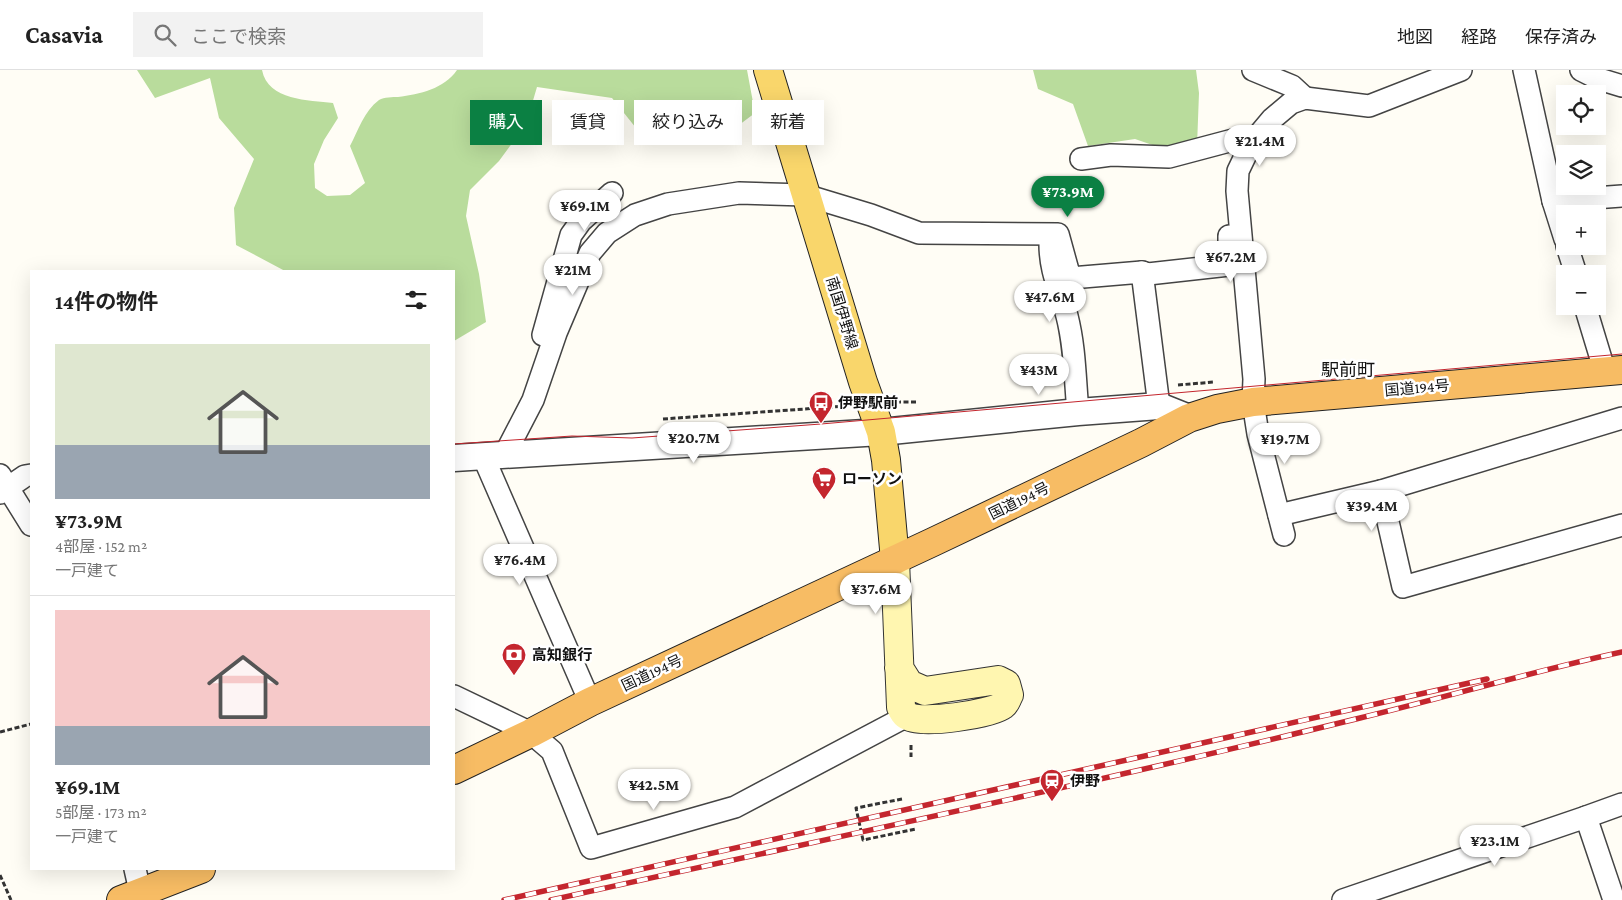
<!DOCTYPE html>
<html lang="ja">
<head>
<meta charset="utf-8">
<style>
  body { margin:0; font-family:"Crimson Pro","Noto Sans JP",serif; background:#f2f2f2; color:#222; height:100vh; display:flex; flex-direction:column; font-size:19px; white-space:nowrap }
  * { box-sizing:border-box; margin:0 }
  p { font-size:16px; color:#767676 }
  .icon { flex:none; width:28px; height:28px; fill:none; stroke:currentColor; stroke-width:2; stroke-linecap:round; stroke-linejoin:round }
  .map { position:relative; flex:1; overflow:hidden }
  .side { position:absolute; left:30px; top:200px; width:425px; height:600px; display:flex; flex-direction:column; background:#fff; border-radius:0px; box-shadow:0 5px 20px #0002 }
  .side>* { flex:none }
  .guide { position:absolute; left:470px; top:30px; width:475px; height:45px; display:flex; gap:10px }
  .fabs { position:absolute; left:1556px; top:15px; display:grid; gap:10px }
  .fabs a { display:grid; place-items:center; width:50px; height:50px; border-radius:0px; background:#fff; box-shadow:0 5px 20px #0002; font-size:25px }
  .price { position:absolute; translate:-50% -42px; padding:0 11px; border-radius:18px; background:#fff; color:#222; font-size:16px; line-height:32px; filter:drop-shadow(0 1px 2px #0008) }
  .price::after { content:''; position:absolute; left:50%; top:30px; width:15px; height:11px; margin-left:-8px; background:inherit; clip-path:polygon(0 0,100% 0,50% 100%) }
  .price.current { background:#0b8043; color:#fff }
  ul { padding:0; list-style:none }
  li { display:grid; align-content:center; gap:10px; height:265px; padding:0 25px }
  li+li { border-top:1px solid #e0e0e0 }
  li span { display:grid; place-items:center; height:155px; border-radius:0px; color:#555 }
  li>.icon { margin-inline-start:auto }
  span .icon { width:90px; height:90px; fill:#fffc; stroke-width:1 }
  li b { font-size:21px }
  h2 { display:flex; justify-content:space-between; align-items:center; height:60px; padding:0 25px; font-size:21px }
  .pill { padding:0 18px; border-radius:0px; background:#fff; box-shadow:0 5px 20px #0002; font-size:18px; line-height:45px }
  .pill.current { background:#0b8043; color:#fff }
  header { display:flex; align-items:center; gap:30px; box-sizing:border-box; height:70px; padding:0 25px; background:#fff; border-bottom:1px solid #e0e0e0 }
  header strong { font-size:24px }
  nav { display:flex; gap:28px; margin-inline-start:auto; font-size:18px }
  .search { width:350px; height:45px; background:#f2f2f2; display:flex; align-items:center; gap:12px; box-sizing:border-box; padding:0 18px; border-radius:0px; color:#767676; font-size:19px }
  .map>svg:first-child { display:block }
</style>
</head>
<body>
<header>
<strong>Casavia</strong>
<div class="search"><svg class="icon" aria-label="search" viewBox="0 0 24 24"><circle cx="10" cy="10" r="6"/><path d="M15 15l6 6"/></svg>ここで検索</div>
<nav><a>地図</a><a>経路</a><a>保存済み</a></nav>
</header>
<div class="map">
<svg width="1622" height="830" viewBox="0 0 1622 830">
  <rect width="100%" height="100%" fill="#fffdf5"/>
  <g fill="#b9dc9c">
    <path d="M 137,0 L 262,0 C 268,31 309,30 333,33 L 338,48 L 324,70 L 314,94 L 315,118 L 327,126 L 350,125 L 365,113 L 350,76 C 358,61 364,41 379,30 C 384,27 393,27 398,27 C 420,24 444,19 457,0 L 747,0 L 755,43 L 731,61 L 678,69 L 640,63 L 612,28 L 537,17 L 526,54 L 499,91 L 470,120 L 466,146 L 479,204 L 486,252 L 454,271 L 454,201 L 285,201 L 236,175 L 234,138 L 254,89 L 219,48 L 210,8 L 155,28 Z"/>
    <path d="M 1033,0 L 1196,0 L 1199,23 L 1197,76 L 1170,81 L 1135,69 L 1088,76 L 1073,34 L 1038,19 Z"/>
  </g>
  <g fill="none" stroke-linecap="round" stroke-linejoin="round">
    <defs>
      <g id="minor">
        <path d="M 1253,0 L 1292,16 L 1305,28"/>
        <path d="M 1524,0 L 1553,131 L 1565,169"/>
        <path d="M 1581,0 L 1599,9 L 1622,16"/>
        <path d="M 1081,89 L 1111,85 L 1169,87 L 1233,70 L 1243,70 L 1251,74"/>
        <path d="M 1553,131 L 1622,126"/>
        <path d="M 1050,174 C 1050,202 1060,220 1067,246 C 1075,277 1075,310 1078,342"/>
        <path d="M 1567,176 L 1576,204"/>
        <path d="M 1142,202 L 1148,204 L 1229,195 L 1229,166"/>
        <path d="M 1585,236 L 1605,302"/>
        <path d="M 543,265 L 571,165 L 581,151 L 612,123"/>
        <path d="M 1622,348 L 1381,421 L 1403,517 L 1622,455"/>
        <path d="M 505,384 L 533,330 L 556,263 L 590,183 L 607,163 L 635,145 L 668,134 L 739,123 L 805,125 L 871,145 L 919,163 L 1058,164 L 1069,204 L 1071,208 L 1142,202 L 1159,336"/>
        <path d="M 483,386 L 590,632"/>
        <path d="M 0,405 L 31,455"/>
        <path d="M 0,423 L 25,406 L 31,405"/>
        <path d="M 1279,445 L 1381,421"/>
        <path d="M 1284,465 L 1258,364 L 1253,332 L 1254,309 L 1237,121 L 1238,101 L 1251,74 L 1272,49 L 1291,33 L 1305,28 L 1369,36 L 1461,0"/>
        <path d="M 454,626 L 531,663 L 552,681 L 591,778 L 735,737 L 907,646"/>
        <path d="M 1586,747 L 1622,734"/>
        <path d="M 135,799 L 142,830"/>
        <path d="M 1343,830 L 1586,747 L 1614,830"/>
      </g>
      <path id="tertiary" d="M 454,388 L 881,362 L 1078,342 L 1159,336 L 1189,348"/>
      <path id="secondary" d="M 895,490 L 901,637 C 902,640 905,645 908,646 C 919,655 992,644 1003,635 C 1006,633 1007,628 1009,625 L 1006,614 L 998,610 L 925,621 L 909,614 L 899,598"/>
      <path id="primary" d="M 768,0 L 863,312 L 881,362 L 886,390 L 895,490"/>
      <g id="trunk">
        <path d="M 454,700 L 531,663 L 590,632 L 933,472 L 1141,373 L 1189,348 L 1217,339 L 1253,332 L 1622,300"/>
        <path d="M 121,830 L 201,799"/>
      </g>
    </defs>
    <use href="#minor" stroke="#444" stroke-width="24"/>
    <use href="#tertiary" stroke="#444" stroke-width="29"/>
    <use href="#secondary" stroke="#333" stroke-width="30"/>
    <use href="#primary" stroke="#222" stroke-width="30"/>
    <use href="#trunk" stroke="#222" stroke-width="30"/>
    <g stroke="#333" stroke-width="3" stroke-dasharray="5 2.5" stroke-linecap="butt">
      <path d="M 1178,315 L 1214,312"/>
      <path d="M 896,332 L 917,332"/>
      <path d="M 663,349 L 847,336"/>
      <path d="M 0,662 L 31,654"/>
      <path d="M 911,675 L 911,687"/>
      <path d="M 902,729 L 856,738 L 863,770 L 916,759"/>
      <path d="M 0,805 L 11,830"/>
    </g>
    <use href="#minor" stroke="#fff" stroke-width="21"/>
    <use href="#tertiary" stroke="#fff" stroke-width="26"/>
    <use href="#secondary" stroke="#fff6b0" stroke-width="28"/>
    <use href="#primary" stroke="#f9d66b" stroke-width="28"/>
    <use href="#trunk" stroke="#f7bc64" stroke-width="28"/>
    <path stroke="#c4262e" stroke-width="1" d="M 454,374 L 572,366 L 632,368 L 821,354 L 1622,284"/>
    <defs>
      <g id="rail">
        <path d="M 504,830 L 1487,609"/>
        <path d="M 551,830 C 821,770 1091,714 1360,648 C 1447,627 1534,601 1622,582"/>
      </g>
    </defs>
    <use href="#rail" stroke="#c4262e" stroke-width="5.5"/>
    <use href="#rail" stroke="#fff" stroke-width="4" stroke-dasharray="11" stroke-linecap="butt"/>
  </g>
  <defs>
    <symbol id="bus-pin" viewBox="-11 -11 22 30"><path d="M0 17L-7.5 6A9.5 9.5 0 1 1 7.5 6Z" fill="#c4262e" stroke="#fff"/><path d="M-5-6H5V4H4V6H2V4H-2V6H-4V4H-5ZM-3.5-4V0h7V-4ZM-3.5 1.2v1.5H-2V1.2ZM2 1.2v1.5H3.5V1.2Z" fill="#fff"/></symbol>
    <symbol id="supermarket-pin" viewBox="-11 -11 22 30"><path d="M0 17L-7.5 6A9.5 9.5 0 1 1 7.5 6Z" fill="#c4262e" stroke="#fff"/><path d="M-6-5.5h2.5l.6 2H6L4.5 2H-2.5L-4.4-4H-6ZM-1.5 3.2a1.3 1.3 0 1 0 .1 0ZM3 3.2a1.3 1.3 0 1 0 .1 0Z" fill="#fff"/></symbol>
    <symbol id="bank-pin" viewBox="-11 -11 22 30"><path d="M0 17L-7.5 6A9.5 9.5 0 1 1 7.5 6Z" fill="#c4262e" stroke="#fff"/><path d="M-6-4H6V4H-6ZM0-2.3a2.3 2.3 0 1 0 0 4.6a2.3 2.3 0 1 0 0-4.6Z" fill="#fff"/></symbol>
    <symbol id="station-pin" viewBox="-11 -11 22 30"><path d="M0 17L-7.5 6A9.5 9.5 0 1 1 7.5 6Z" fill="#c4262e" stroke="#fff"/><path d="M-3-6H3Q5-6 5-4V2Q5 4 3 4L4.5 6H3L1.5 4h-3L-3 6H-4.5L-3 4Q-5 4-5 2V-4Q-5-6-3-6ZM-3.5-4v3h7v-3ZM-3.5 1v1.5H-2V1ZM2 1v1.5H3.5V1Z" fill="#fff"/></symbol>
  </defs>
  <g fill-rule="evenodd">
    <use href="#bus-pin" x="807" y="319" width="28" height="38"/>
    <use href="#supermarket-pin" x="810" y="395" width="28" height="38"/>
    <use href="#bank-pin" x="500" y="571" width="28" height="38"/>
    <use href="#station-pin" x="1038" y="697" width="28" height="38"/>
  </g>
  <g text-anchor="middle" dominant-baseline="central" stroke-width="5" stroke-linejoin="round" paint-order="stroke">
    <g font-size="15" fill="#111" stroke="#fff">
      <text transform="translate(842 243) rotate(73)">南国伊野線</text>
      <text transform="translate(1417 318) rotate(-5)">国道194号</text>
      <text transform="translate(1019 431) rotate(-26)">国道194号</text>
      <text transform="translate(652 603) rotate(-25)">国道194号</text>
    </g>
    <g font-size="15" font-weight="bold" fill="#111" stroke="#fff" text-anchor="start">
      <text x="838" y="333">伊野駅前</text>
      <text x="842" y="409">ローソン</text>
      <text x="532" y="585">高知銀行</text>
      <text x="1070" y="711">伊野</text>
    </g>
    <g font-size="18" fill="#111" stroke="#fff">
      <text x="1348" y="300">駅前町</text>
    </g>
  </g>
</svg>
<div class="fabs">
<a><svg class="icon" aria-label="locate" viewBox="0 0 24 24"><circle cx="12" cy="12" r="6"/><path d="M12 2v4M12 18v4M2 12h4M18 12h4"/></svg></a>
<a><svg class="icon" aria-label="layers" viewBox="0 0 24 24"><path d="M12 4l9 5-9 5-9-5zM3 14l9 5 9-5"/></svg></a>
<a>+</a>
<a>−</a>
</div>
<b class="price" style="left:1260px;top:97px">¥21.4M</b>
<b class="price current" style="left:1068px;top:148px">¥73.9M</b>
<b class="price" style="left:585px;top:162px">¥69.1M</b>
<b class="price" style="left:1231px;top:213px">¥67.2M</b>
<b class="price" style="left:573px;top:226px">¥21M</b>
<b class="price" style="left:1050px;top:253px">¥47.6M</b>
<b class="price" style="left:1039px;top:326px">¥43M</b>
<b class="price" style="left:694px;top:394px">¥20.7M</b>
<b class="price" style="left:1285px;top:395px">¥19.7M</b>
<b class="price" style="left:1372px;top:462px">¥39.4M</b>
<b class="price" style="left:520px;top:516px">¥76.4M</b>
<b class="price" style="left:876px;top:545px">¥37.6M</b>
<b class="price" style="left:654px;top:741px">¥42.5M</b>
<b class="price" style="left:1495px;top:797px">¥23.1M</b>
<div class="guide">
<a class="pill current">購入</a>
<a class="pill">賃貸</a>
<a class="pill">絞り込み</a>
<a class="pill">新着</a>
</div>
<section class="side">
<h2>14件の物件<svg class="icon" aria-label="filters" viewBox="0 0 24 24"><path d="M4 7h16M4 17h16"/><circle cx="9" cy="7" r="2"/><circle cx="15" cy="17" r="2"/></svg></h2>
<ul>
<li><span style="background:linear-gradient(#dfe7d0 65%,#9aa5b1 0)"><svg class="icon" aria-label="home" viewBox="0 0 24 24"><path d="M3 11l9-7 9 7M6 9v11h12V9"/></svg></span><div><b>¥73.9M</b><p>4部屋 · 152 m²</p><p>一戸建て</p></div></li>
<li><span style="background:linear-gradient(#f6c9c9 75%,#9aa5b1 0)"><svg class="icon" aria-label="home" viewBox="0 0 24 24"><path d="M3 11l9-7 9 7M6 9v11h12V9"/></svg></span><div><b>¥69.1M</b><p>5部屋 · 173 m²</p><p>一戸建て</p></div></li>
</ul>
</section>
</div>
</body>
</html>
